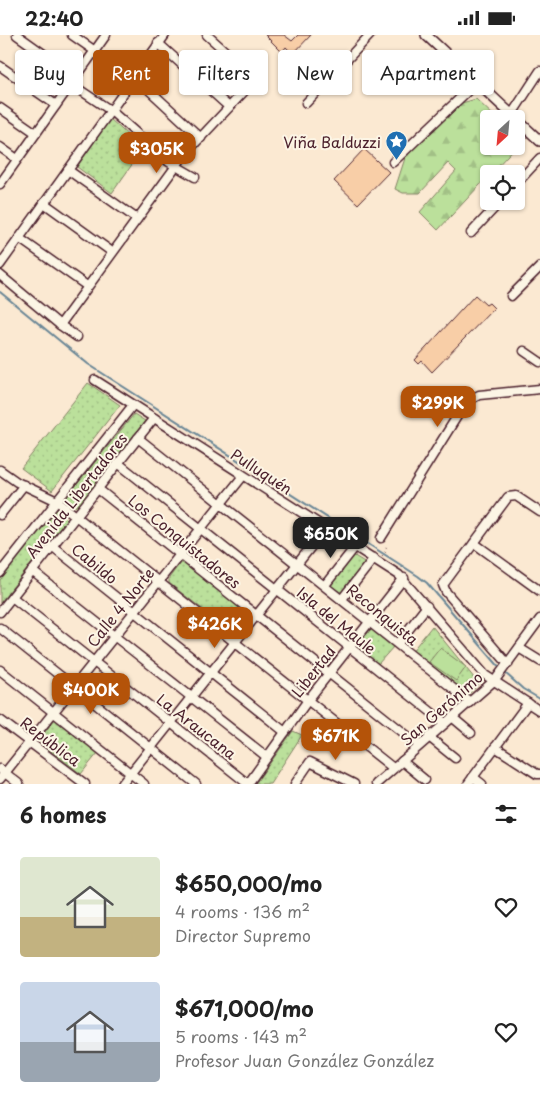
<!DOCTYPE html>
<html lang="en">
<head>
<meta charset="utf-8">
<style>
  body { margin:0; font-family:"Playpen Sans",sans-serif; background:#f6f6f6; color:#222; height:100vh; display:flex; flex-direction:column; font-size:19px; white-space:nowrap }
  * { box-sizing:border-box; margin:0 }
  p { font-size:16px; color:#767676 }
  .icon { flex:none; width:28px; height:28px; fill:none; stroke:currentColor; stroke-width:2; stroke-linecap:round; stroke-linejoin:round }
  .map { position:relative; height:749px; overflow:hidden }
  .details { display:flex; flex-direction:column; background:#fff; flex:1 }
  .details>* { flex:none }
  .banner { position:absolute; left:15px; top:15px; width:510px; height:45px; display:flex; gap:10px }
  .needle { width:32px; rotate:206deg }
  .fabs { position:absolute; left:480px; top:75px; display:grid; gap:10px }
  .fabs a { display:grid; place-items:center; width:45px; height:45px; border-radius:5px; background:#fff; box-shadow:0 1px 4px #0004; font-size:25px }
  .price { position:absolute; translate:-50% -42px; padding:0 11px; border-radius:10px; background:#b45309; color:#fff; font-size:16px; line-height:32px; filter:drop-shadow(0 1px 2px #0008) }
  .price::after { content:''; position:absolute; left:50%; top:30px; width:15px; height:11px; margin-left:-8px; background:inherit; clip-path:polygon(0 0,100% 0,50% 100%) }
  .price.active { background:#222; color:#fff }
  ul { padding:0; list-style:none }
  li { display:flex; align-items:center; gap:15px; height:125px; padding:0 20px }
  li span { display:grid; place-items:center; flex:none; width:140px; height:100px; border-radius:5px; color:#555 }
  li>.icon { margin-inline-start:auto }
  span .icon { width:60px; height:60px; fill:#fffc; stroke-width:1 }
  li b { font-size:21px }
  h2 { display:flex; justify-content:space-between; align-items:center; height:60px; padding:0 20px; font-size:21px }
  .tag { padding:0 18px; border-radius:5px; background:#fff; box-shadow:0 1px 4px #0004; font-size:18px; line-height:45px }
  .tag.active { background:#b45309; color:#fff }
  .status { display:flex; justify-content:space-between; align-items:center; height:35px; padding:0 25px; background:#fff; direction:ltr }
  .status svg { height:14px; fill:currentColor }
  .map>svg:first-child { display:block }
</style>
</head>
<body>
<div class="status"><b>22:40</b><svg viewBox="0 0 49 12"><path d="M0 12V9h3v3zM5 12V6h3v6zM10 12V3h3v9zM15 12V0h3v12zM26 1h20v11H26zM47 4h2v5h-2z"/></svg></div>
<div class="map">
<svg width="540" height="749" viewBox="0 0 540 749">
  <defs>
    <pattern id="grass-dots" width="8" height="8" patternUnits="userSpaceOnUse" patternTransform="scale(1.25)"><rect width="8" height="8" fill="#bbe09b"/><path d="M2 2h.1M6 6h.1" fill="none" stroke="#a2c086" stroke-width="1.8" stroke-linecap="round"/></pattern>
    <pattern id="forest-firs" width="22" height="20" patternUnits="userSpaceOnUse" patternTransform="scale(1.25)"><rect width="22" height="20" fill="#bbe09b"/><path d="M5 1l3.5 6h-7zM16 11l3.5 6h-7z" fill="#a2c086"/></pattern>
  </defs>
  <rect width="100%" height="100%" fill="#fbe9d2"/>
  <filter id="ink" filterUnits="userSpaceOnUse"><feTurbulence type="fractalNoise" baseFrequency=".02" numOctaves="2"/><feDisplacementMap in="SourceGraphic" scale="10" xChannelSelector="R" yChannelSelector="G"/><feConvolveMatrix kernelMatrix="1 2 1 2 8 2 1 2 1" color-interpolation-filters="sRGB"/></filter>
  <g filter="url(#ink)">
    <g fill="url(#grass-dots)" stroke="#828063">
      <path d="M 110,84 L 143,114 L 112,158 L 77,132 Z"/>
      <path d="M 88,348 L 120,370 L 52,456 L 21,433 Z"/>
      <path d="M 134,379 L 145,386 L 77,473 L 66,463 Z"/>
      <path d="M 57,474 L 67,484 L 0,568 L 0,545 Z"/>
      <path d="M 353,520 L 366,528 L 342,558 L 330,550 Z"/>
      <path d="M 181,527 L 185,528 L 249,576 L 249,583 L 236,598 L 233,598 L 169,548 L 169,543 Z"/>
      <path d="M 432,591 L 479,649 L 469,659 L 412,616 Z"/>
      <path d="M 372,593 L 394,611 L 378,629 L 356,612 Z"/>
      <path d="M 55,684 L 98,718 L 81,739 L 38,706 Z"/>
      <path d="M 293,696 L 302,700 L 270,749 L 255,749 Z"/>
    </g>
    <path fill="url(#forest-firs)" stroke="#828063" d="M 476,64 L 497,84 L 489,84 L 489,111 L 516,111 L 516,101 L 521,106 L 438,195 L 420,177 L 456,136 L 448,128 L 420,158 L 403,158 L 395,154 L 406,120 L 458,69 Z"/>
    <path fill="#bbe09b" stroke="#828063" d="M 440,613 L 466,632 L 456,646 L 429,627 Z"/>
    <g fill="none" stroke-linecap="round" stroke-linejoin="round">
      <g stroke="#698696" stroke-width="2">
        <path d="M 0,257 L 88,329 L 418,541 L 427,548 L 501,634"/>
        <path d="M 504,637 L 523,654 L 540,664"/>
      </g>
    </g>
    <g fill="#f8cea7" stroke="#4a1f2b">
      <path d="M 265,0 L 284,0 L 292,6 L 298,0 L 311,0 L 293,19 L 286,12 L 282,17 Z"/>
      <path d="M 364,114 L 389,137 L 358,169 L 334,146 Z"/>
      <path d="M 475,260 L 486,270 L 489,268 L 494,273 L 432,337 L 422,326 L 419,329 L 415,325 Z"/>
    </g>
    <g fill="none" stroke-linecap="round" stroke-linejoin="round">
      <defs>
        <g id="minor">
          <path d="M 17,0 L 76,42"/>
          <path d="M 72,0 L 95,16"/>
          <path d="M 158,8 L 229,72"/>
          <path d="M 0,31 L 56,70"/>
          <path d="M 134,41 L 201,103"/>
          <path d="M 71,49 L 110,75 L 169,127 L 195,142"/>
          <path d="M 306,68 L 370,0"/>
          <path d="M 0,73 L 36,98"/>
          <path d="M 512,79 L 540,36"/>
          <path d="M 0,112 L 17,124"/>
          <path d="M 393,127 L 477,47"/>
          <path d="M 68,135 L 137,184"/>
          <path d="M 0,149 L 106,0"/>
          <path d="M 516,149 L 540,123"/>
          <path d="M 44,168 L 112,217"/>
          <path d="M 471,198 L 501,166"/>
          <path d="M 19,203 L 87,251"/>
          <path d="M 0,230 L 165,0"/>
          <path d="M 0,240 L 60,290 L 77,302"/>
          <path d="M 511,261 L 540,232"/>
          <path d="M 60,290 L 184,120 L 253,47 L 253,41 L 207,0"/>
          <path d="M 524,316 L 540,327"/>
          <path d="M 95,345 L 399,540 L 485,640 L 540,676"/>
          <path d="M 138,403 L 470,667"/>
          <path d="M 118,428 L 445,688"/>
          <path d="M 0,435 L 17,447 L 57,466 L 393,733"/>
          <path d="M 98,454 L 419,710"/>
          <path d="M 0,480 L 24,450"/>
          <path d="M 381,503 L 466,367 L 479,360 L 540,354"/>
          <path d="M 474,508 L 540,556"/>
          <path d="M 52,511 L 285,697"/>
          <path d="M 32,536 L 267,722"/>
          <path d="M 0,538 L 133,370"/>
          <path d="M 325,550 L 355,512"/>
          <path d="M 12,562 L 248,749"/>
          <path d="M 342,564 L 374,523"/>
          <path d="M 0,577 L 154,383"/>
          <path d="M 0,593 L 196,749"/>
          <path d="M 398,608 L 427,571"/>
          <path d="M 519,613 L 540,626"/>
          <path d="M 508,629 L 446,557 L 443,550 L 508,462 L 516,461 L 540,477"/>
          <path d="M 0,635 L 144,749"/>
          <path d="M 452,682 L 471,698"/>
          <path d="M 0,685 L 85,749"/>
          <path d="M 429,702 L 455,723"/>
          <path d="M 495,712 L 537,739 L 540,739"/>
          <path d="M 402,726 L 425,745"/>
          <path d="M 0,734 L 19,749"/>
          <path d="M 473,742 L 482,749"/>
          <path d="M 0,744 L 243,441"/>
          <path d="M 122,749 L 326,493"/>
          <path d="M 248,749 L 308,665 L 404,543"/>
          <path d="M 295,749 L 310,727 L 354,749"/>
          <path d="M 376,749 L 496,644 L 540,584"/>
          <path d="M 468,749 L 528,668"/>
        </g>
        <path id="major" d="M 426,0 L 540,106"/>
      </defs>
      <use href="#minor" stroke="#4a1f2b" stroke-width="11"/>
      <use href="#major" stroke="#4a1f2b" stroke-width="12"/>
      <path stroke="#4a1f2b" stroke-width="1" stroke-dasharray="1 4" stroke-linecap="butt" d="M 382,521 L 387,514 L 385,510"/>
      <use href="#minor" stroke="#fcf5e5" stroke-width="8"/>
      <use href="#major" stroke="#fcf5e5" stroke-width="9"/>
    </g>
  </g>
  <defs>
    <symbol id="sight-pin" viewBox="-11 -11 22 30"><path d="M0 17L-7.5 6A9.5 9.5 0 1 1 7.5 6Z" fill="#1f6fb2" stroke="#fcf5e5"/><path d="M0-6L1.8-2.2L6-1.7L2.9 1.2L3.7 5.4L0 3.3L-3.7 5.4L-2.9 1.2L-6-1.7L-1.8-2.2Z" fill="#fff"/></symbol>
  </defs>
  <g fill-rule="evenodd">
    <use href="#sight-pin" x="384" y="94" width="25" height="34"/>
  </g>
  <g text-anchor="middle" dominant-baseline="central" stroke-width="4" stroke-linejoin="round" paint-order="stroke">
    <g font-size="15" fill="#4a1f2b" stroke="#fcf5e5" text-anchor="end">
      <text x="381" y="106">Viña Balduzzi</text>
    </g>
    <g font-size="15" fill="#4a1f2b" stroke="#fcf5e5">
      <text transform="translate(262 436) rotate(33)">Pulluquén</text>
      <text transform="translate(76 460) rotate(-52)">Avenida Libertadores</text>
      <text transform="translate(185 506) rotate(39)">Los Conquistadores</text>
      <text transform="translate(95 528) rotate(39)">Cabildo</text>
      <text transform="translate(120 572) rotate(-51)">Calle 4 Norte</text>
      <text transform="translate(383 579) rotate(39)">Reconquista</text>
      <text transform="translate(337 585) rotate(39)">Isla del Maule</text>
      <text transform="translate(313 636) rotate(-52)">Libertad</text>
      <text transform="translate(441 673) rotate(-41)">San Gerónimo</text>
      <text transform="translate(197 691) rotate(38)">La Araucana</text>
      <text transform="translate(51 706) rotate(37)">República</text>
    </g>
  </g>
</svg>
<div class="fabs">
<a><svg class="needle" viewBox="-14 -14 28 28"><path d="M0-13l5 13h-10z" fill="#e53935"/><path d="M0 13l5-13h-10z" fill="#767676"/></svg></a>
<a><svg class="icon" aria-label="locate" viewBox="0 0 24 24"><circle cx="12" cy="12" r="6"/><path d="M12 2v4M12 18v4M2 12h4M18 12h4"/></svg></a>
</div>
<b class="price" style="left:157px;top:139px">$305K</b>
<b class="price" style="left:438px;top:393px">$299K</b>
<b class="price active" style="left:331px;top:524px">$650K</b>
<b class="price" style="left:215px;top:614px">$426K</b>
<b class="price" style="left:91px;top:680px">$400K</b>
<b class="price" style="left:336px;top:726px">$671K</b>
<div class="banner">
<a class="tag">Buy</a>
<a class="tag active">Rent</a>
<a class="tag">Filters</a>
<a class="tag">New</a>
<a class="tag">Apartment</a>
</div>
</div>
<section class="details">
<h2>6 homes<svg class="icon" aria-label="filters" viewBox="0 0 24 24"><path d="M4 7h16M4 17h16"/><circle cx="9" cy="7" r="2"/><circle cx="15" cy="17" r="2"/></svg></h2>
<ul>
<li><span style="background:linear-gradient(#dfe7d0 60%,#c2b280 0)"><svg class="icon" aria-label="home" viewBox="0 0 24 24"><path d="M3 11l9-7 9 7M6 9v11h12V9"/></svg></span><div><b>$650,000/mo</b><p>4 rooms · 136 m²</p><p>Director Supremo</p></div><svg class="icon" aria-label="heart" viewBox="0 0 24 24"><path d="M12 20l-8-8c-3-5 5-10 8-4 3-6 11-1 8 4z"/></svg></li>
<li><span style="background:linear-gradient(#c9d6e8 60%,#9aa5b1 0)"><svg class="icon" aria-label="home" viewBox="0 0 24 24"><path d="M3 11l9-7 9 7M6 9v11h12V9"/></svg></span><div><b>$671,000/mo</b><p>5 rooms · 143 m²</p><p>Profesor Juan González González</p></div><svg class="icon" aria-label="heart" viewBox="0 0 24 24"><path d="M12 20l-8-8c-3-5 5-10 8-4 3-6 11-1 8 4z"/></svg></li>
</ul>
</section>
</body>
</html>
